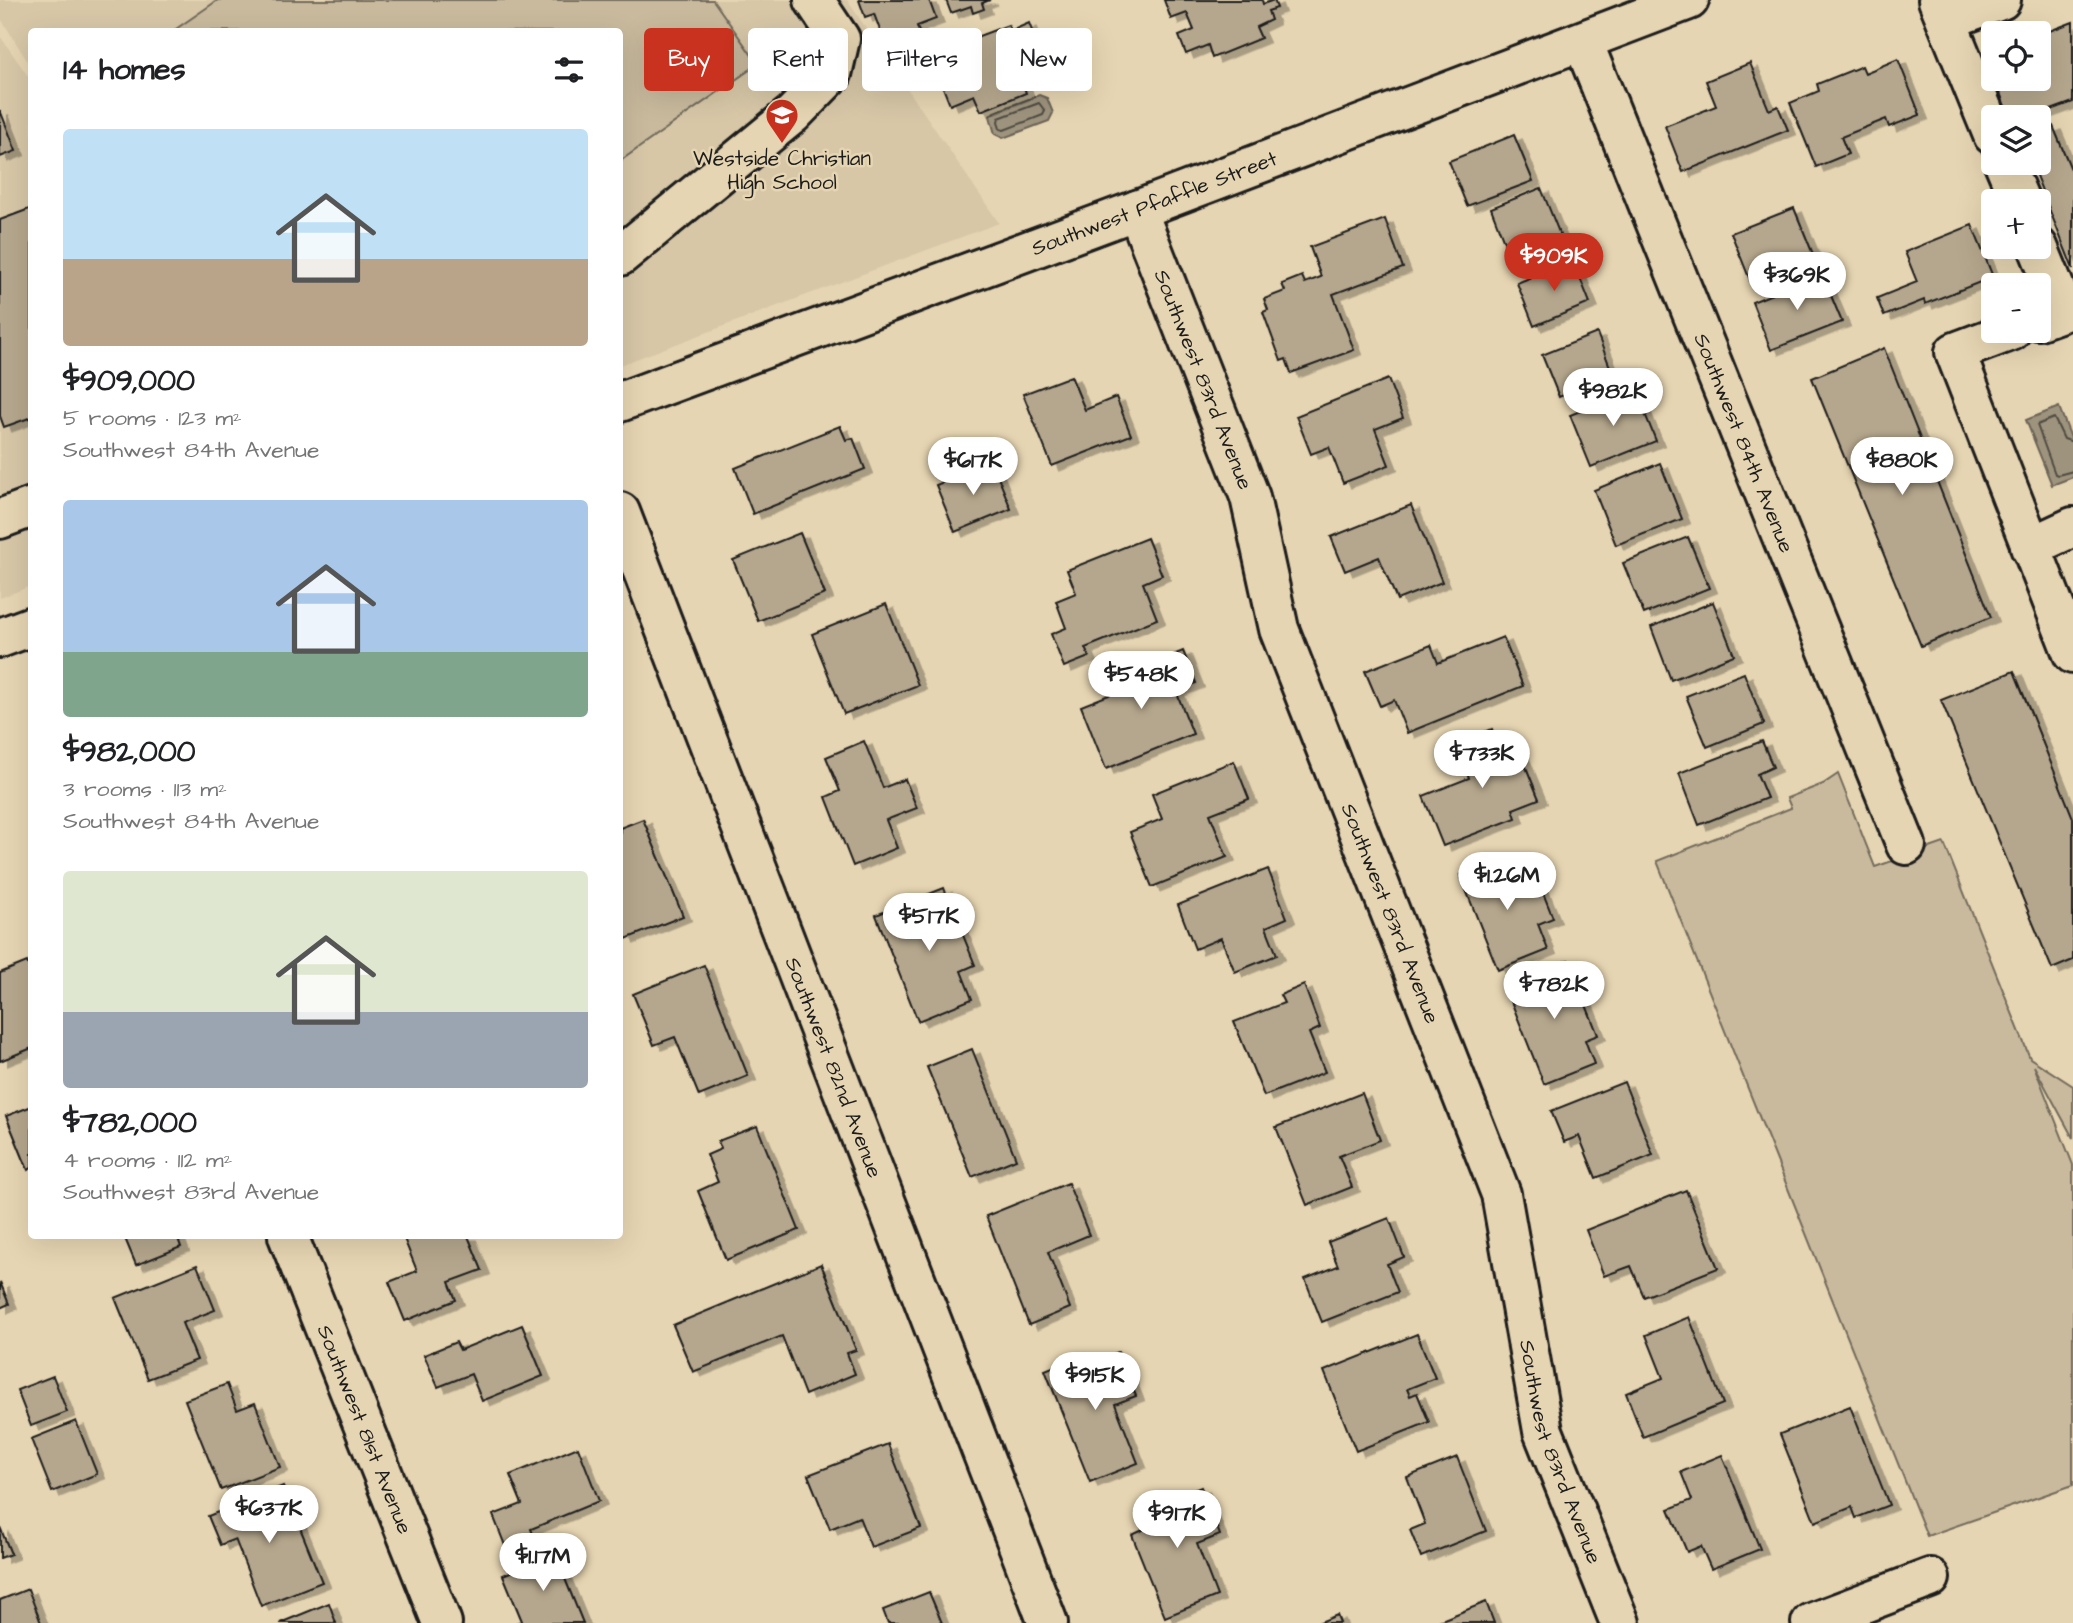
<!DOCTYPE html>
<html lang="en">
<head>
<meta charset="utf-8">
<style>
  body { margin:0; font-family:"Architects Daughter",sans-serif; background:#f2f2f2; color:#202124; height:100vh; display:flex; flex-direction:column; font-size:26px; white-space:nowrap }
  * { box-sizing:border-box; margin:0 }
  p { font-size:23px; color:#757577 }
  .icon { flex:none; width:38px; height:38px; fill:none; stroke:currentColor; stroke-width:2; stroke-linecap:round; stroke-linejoin:round }
  .map { position:relative; flex:1; overflow:hidden }
  .drawer { position:absolute; left:28px; top:28px; width:595px; height:1211px; display:flex; flex-direction:column; background:#fff; border-radius:7px; box-shadow:0 7px 28px #0002 }
  .drawer>* { flex:none }
  .banner { position:absolute; left:644px; top:28px; width:665px; height:63px; display:flex; gap:14px }
  .tools { position:absolute; left:1981px; top:21px; display:grid; gap:14px }
  .tools a { display:grid; place-items:center; width:70px; height:70px; border-radius:7px; background:#fff; box-shadow:0 7px 28px #0002; font-size:35px }
  .price { position:absolute; translate:-50% -60px; padding:0 16px; border-radius:24px; background:#fff; color:#222; font-size:23px; line-height:46px; filter:drop-shadow(0 2px 4px #0008) }
  .price::after { content:''; position:absolute; left:50%; top:42px; width:21px; height:16px; margin-left:-10px; background:inherit; clip-path:polygon(0 0,100% 0,50% 100%) }
  .price.on { background:#c8321e; color:#fff }
  ul { padding:0; list-style:none }
  li { display:grid; align-content:center; gap:14px; height:371px; padding:0 35px }
  li span { display:grid; place-items:center; height:217px; border-radius:7px; color:#555 }
  li>.icon { margin-inline-start:auto }
  span .icon { width:126px; height:126px; fill:#fffc; stroke-width:1 }
  li b { font-size:30px }
  h2 { display:flex; justify-content:space-between; align-items:center; height:84px; padding:0 35px; font-size:30px }
  .chip { padding:0 24px; border-radius:7px; background:#fff; box-shadow:0 7px 28px #0002; font-size:24px; line-height:63px }
  .chip.on { background:#c8321e; color:#fff }
  .map>svg:first-child { display:block }
</style>
</head>
<body>
<div class="map">
<svg width="2073" height="1623" viewBox="0 0 2073 1623">
  <defs>
    <filter id="shadow"><feDropShadow dx="8" dy="4.5" stdDeviation="0" flood-color="#0004"/></filter>
  </defs>
  <rect width="100%" height="100%" fill="#e6d5b2"/>
  <filter id="ink" filterUnits="userSpaceOnUse"><feTurbulence type="fractalNoise" baseFrequency=".0143" numOctaves="2"/><feDisplacementMap in="SourceGraphic" scale="14" xChannelSelector="R" yChannelSelector="G"/><feConvolveMatrix kernelMatrix="1 2 1 2 8 2 1 2 1" color-interpolation-filters="sRGB"/></filter>
  <g filter="url(#ink)">
    <g fill="#d7c7a7">
      <path d="M 0,0 L 847,0 L 999,223 L 620,365 L 620,32 L 32,32 L 31,67 L 0,17 Z"/>
      <path d="M 0,36 L 32,82 L 31,586 L 0,598 Z"/>
    </g>
    <g fill="#c9ba9d" stroke="#726b5c" stroke-width="2">
      <path d="M 218,0 L 713,0 L 758,64 L 620,161 L 620,32 L 173,31 Z"/>
      <path d="M 1838,774 L 1875,867 L 1944,843 L 2030,1058 L 2073,1086 L 2073,1138 L 2034,1066 L 2073,1165 L 2073,1485 L 1927,1536 L 1657,861 L 1791,808 L 1787,798 L 1823,784 Z"/>
    </g>
    <g fill="#9e937d" stroke="#6a6356" stroke-width="2">
      <path d="M 1039,95 L 1047,98 L 1053,113 L 1049,121 L 1003,138 L 995,134 L 990,116 L 994,112 Z"/>
      <path d="M 2059,407 L 2073,443 L 2073,477 L 2052,485 L 2026,420 Z"/>
    </g>
    <g fill="none" stroke-linecap="round" stroke-linejoin="round">
      <g stroke="#504c43" stroke-width="2">
        <path d="M 1039,103 L 1045,111 L 1043,115 L 1004,130 L 1000,129 L 998,121 L 999,118 Z"/>
        <path d="M 2073,442 L 2064,439 L 2054,418 L 2037,425 L 2055,474 L 2058,475 L 2073,471"/>
      </g>
    </g>
    <g fill="#b5a78d" stroke="#1c1c1c" stroke-width="2" filter="url(#shadow)">
      <path d="M 859,0 L 929,0 L 936,19 L 917,26 L 920,35 L 908,39 L 905,33 L 884,41 L 874,14 L 865,17 Z"/>
      <path d="M 946,0 L 990,0 L 982,3 L 984,9 L 973,13 L 971,6 L 951,13 Z"/>
      <path d="M 1164,0 L 1262,0 L 1263,4 L 1274,0 L 1277,8 L 1268,11 L 1271,20 L 1256,27 L 1261,38 L 1212,58 L 1208,45 L 1186,54 L 1179,36 L 1194,30 L 1187,13 L 1171,19 Z"/>
      <path d="M 2073,22 L 2073,102 L 2032,117 L 2009,117 L 1995,79 L 2039,79 L 2039,35 Z"/>
      <path d="M 1029,23 L 1049,74 L 1023,84 L 1026,93 L 981,111 L 974,95 L 950,105 L 934,65 L 948,60 L 946,55 L 970,46 L 968,40 L 1008,25 L 1011,31 Z"/>
      <path d="M 1898,59 L 1920,115 L 1889,127 L 1886,119 L 1841,137 L 1848,154 L 1816,167 L 1790,103 L 1819,91 L 1817,84 L 1862,66 L 1865,73 Z"/>
      <path d="M 1750,63 L 1769,110 L 1778,106 L 1788,130 L 1683,172 L 1665,126 L 1716,106 L 1706,81 Z"/>
      <path d="M 0,110 L 16,151 L 0,157 Z"/>
      <path d="M 2053,126 L 2073,174 L 2073,269 L 2031,163 L 2039,163 L 2039,132 Z"/>
      <path d="M 1514,135 L 1533,181 L 1467,206 L 1449,161 Z"/>
      <path d="M 1541,188 L 1562,240 L 1511,260 L 1491,208 Z"/>
      <path d="M 32,208 L 32,417 L 4,427 L 0,416 L 0,220 Z"/>
      <path d="M 1794,208 L 1815,259 L 1752,285 L 1731,233 Z"/>
      <path d="M 1385,219 L 1403,268 L 1333,294 L 1354,350 L 1291,373 L 1286,359 L 1281,361 L 1263,312 L 1268,310 L 1264,299 L 1285,291 L 1282,284 L 1302,276 L 1305,283 L 1321,277 L 1310,247 Z"/>
      <path d="M 1972,225 L 1993,277 L 1925,304 L 1924,300 L 1884,316 L 1877,298 L 1917,282 L 1905,252 Z"/>
      <path d="M 1573,260 L 1590,303 L 1534,326 L 1517,283 Z"/>
      <path d="M 1822,274 L 1842,322 L 1771,350 L 1752,302 Z"/>
      <path d="M 1597,333 L 1613,375 L 1559,397 L 1542,355 Z"/>
      <path d="M 1884,348 L 1991,617 L 1921,646 L 1812,378 Z"/>
      <path d="M 1071,376 L 1085,410 L 1116,397 L 1131,435 L 1052,466 L 1023,394 Z"/>
      <path d="M 1388,379 L 1403,418 L 1375,429 L 1389,465 L 1343,483 L 1329,447 L 1311,454 L 1296,416 Z"/>
      <path d="M 1635,389 L 1656,441 L 1591,467 L 1570,415 Z"/>
      <path d="M 840,426 L 846,440 L 853,438 L 865,469 L 753,514 L 735,468 Z"/>
      <path d="M 992,462 L 1011,509 L 955,532 L 936,485 Z"/>
      <path d="M 1660,463 L 1682,519 L 1616,545 L 1594,490 Z"/>
      <path d="M 1411,505 L 1442,582 L 1397,600 L 1379,557 L 1345,571 L 1331,537 Z"/>
      <path d="M 800,533 L 825,594 L 758,621 L 733,560 Z"/>
      <path d="M 1688,537 L 1709,588 L 1644,614 L 1623,563 Z"/>
      <path d="M 1147,538 L 1162,575 L 1143,583 L 1157,619 L 1085,648 L 1089,657 L 1064,667 L 1051,634 L 1066,628 L 1056,601 L 1076,593 L 1067,570 Z"/>
      <path d="M 1713,602 L 1734,655 L 1671,680 L 1651,627 Z"/>
      <path d="M 886,604 L 918,685 L 844,714 L 812,634 Z"/>
      <path d="M 1503,637 L 1523,686 L 1407,733 L 1394,700 L 1380,706 L 1365,671 L 1431,645 L 1438,663 Z"/>
      <path d="M 1183,651 L 1196,683 L 1176,691 L 1193,734 L 1106,769 L 1081,706 L 1114,693 L 1109,681 Z"/>
      <path d="M 2014,671 L 2073,818 L 2073,960 L 2052,969 L 1941,700 Z"/>
      <path d="M 1744,673 L 1764,724 L 1707,747 L 1686,696 Z"/>
      <path d="M 1492,729 L 1500,752 L 1517,745 L 1539,799 L 1513,809 L 1516,818 L 1443,846 L 1423,796 L 1469,778 L 1456,744 Z"/>
      <path d="M 864,741 L 883,788 L 905,779 L 917,808 L 886,820 L 897,848 L 853,866 L 826,797 L 840,791 L 826,757 Z"/>
      <path d="M 1762,741 L 1773,767 L 1757,774 L 1767,798 L 1699,825 L 1679,773 Z"/>
      <path d="M 1234,761 L 1249,799 L 1210,814 L 1227,857 L 1152,887 L 1130,832 L 1162,819 L 1152,794 Z"/>
      <path d="M 643,819 L 683,916 L 626,939 L 620,922 L 620,828 Z"/>
      <path d="M 1510,855 L 1523,890 L 1539,883 L 1553,918 L 1538,924 L 1548,950 L 1498,970 L 1460,875 Z"/>
      <path d="M 1268,869 L 1287,918 L 1266,927 L 1277,955 L 1235,972 L 1221,938 L 1195,949 L 1178,905 Z"/>
      <path d="M 944,888 L 975,965 L 961,971 L 972,999 L 918,1021 L 876,915 Z"/>
      <path d="M 1568,960 L 1598,1035 L 1585,1040 L 1594,1064 L 1544,1084 L 1505,986 Z"/>
      <path d="M 27,962 L 32,973 L 32,1048 L 0,1061 L 0,973 Z"/>
      <path d="M 704,965 L 748,1076 L 699,1096 L 675,1037 L 654,1045 L 633,994 Z"/>
      <path d="M 1304,985 L 1320,1028 L 1309,1033 L 1325,1072 L 1264,1096 L 1234,1022 L 1284,1003 L 1280,995 Z"/>
      <path d="M 972,1049 L 1016,1159 L 972,1177 L 927,1067 Z"/>
      <path d="M 1624,1082 L 1653,1155 L 1596,1178 L 1579,1136 L 1564,1142 L 1551,1111 Z"/>
      <path d="M 1362,1093 L 1380,1140 L 1339,1156 L 1352,1187 L 1307,1205 L 1276,1127 Z"/>
      <path d="M 32,1106 L 32,1168 L 28,1170 L 6,1116 Z"/>
      <path d="M 757,1126 L 799,1230 L 726,1260 L 698,1191 L 718,1182 L 707,1155 L 721,1149 L 718,1141 Z"/>
      <path d="M 1068,1183 L 1089,1235 L 1048,1252 L 1070,1308 L 1029,1325 L 986,1216 Z"/>
      <path d="M 1686,1190 L 1718,1268 L 1644,1297 L 1631,1266 L 1604,1276 L 1586,1230 Z"/>
      <path d="M 1389,1218 L 1404,1257 L 1387,1264 L 1398,1292 L 1322,1322 L 1305,1279 L 1338,1266 L 1328,1242 Z"/>
      <path d="M 124,1236 L 177,1236 L 181,1247 L 136,1265 Z"/>
      <path d="M 403,1236 L 468,1236 L 482,1270 L 449,1282 L 456,1300 L 405,1321 L 389,1282 L 417,1271 Z"/>
      <path d="M 821,1264 L 856,1350 L 847,1353 L 855,1374 L 805,1395 L 782,1336 L 693,1372 L 673,1325 Z"/>
      <path d="M 197,1265 L 215,1310 L 182,1323 L 197,1360 L 148,1379 L 115,1298 Z"/>
      <path d="M 0,1282 L 9,1304 L 0,1308 Z"/>
      <path d="M 1689,1317 L 1723,1404 L 1643,1437 L 1626,1393 L 1663,1378 L 1646,1335 Z"/>
      <path d="M 522,1325 L 543,1376 L 482,1401 L 471,1374 L 438,1387 L 424,1355 L 456,1342 L 460,1350 Z"/>
      <path d="M 1417,1334 L 1435,1378 L 1407,1389 L 1410,1396 L 1417,1393 L 1429,1422 L 1356,1451 L 1324,1371 Z"/>
      <path d="M 1118,1352 L 1136,1396 L 1115,1404 L 1138,1463 L 1090,1482 L 1045,1370 L 1085,1354 L 1089,1364 Z"/>
      <path d="M 53,1376 L 67,1412 L 31,1426 L 17,1390 Z"/>
      <path d="M 227,1384 L 237,1410 L 255,1403 L 280,1467 L 221,1490 L 185,1400 Z"/>
      <path d="M 1850,1406 L 1889,1505 L 1856,1518 L 1852,1507 L 1815,1522 L 1780,1434 Z"/>
      <path d="M 76,1421 L 97,1474 L 52,1492 L 31,1439 Z"/>
      <path d="M 888,1444 L 921,1528 L 871,1547 L 859,1517 L 830,1529 L 808,1475 Z"/>
      <path d="M 578,1447 L 599,1501 L 531,1529 L 536,1541 L 508,1553 L 493,1515 L 522,1504 L 510,1475 Z"/>
      <path d="M 1722,1455 L 1760,1549 L 1711,1569 L 1701,1546 L 1687,1552 L 1669,1509 L 1692,1500 L 1681,1472 Z"/>
      <path d="M 1457,1457 L 1486,1531 L 1421,1557 L 1410,1530 L 1425,1524 L 1407,1477 Z"/>
      <path d="M 283,1486 L 322,1582 L 261,1606 L 235,1539 L 220,1545 L 208,1516 Z"/>
      <path d="M 1201,1487 L 1220,1535 L 1197,1544 L 1217,1596 L 1165,1617 L 1132,1535 L 1143,1530 L 1136,1513 Z"/>
      <path d="M 0,1527 L 11,1554 L 0,1558 Z"/>
      <path d="M 555,1554 L 583,1623 L 516,1623 L 522,1621 L 503,1575 Z"/>
      <path d="M 28,1589 L 41,1623 L 0,1623 L 0,1600 Z"/>
      <path d="M 929,1592 L 942,1623 L 888,1623 L 883,1610 Z"/>
      <path d="M 1486,1602 L 1494,1623 L 1434,1623 Z"/>
      <path d="M 329,1603 L 336,1623 L 280,1623 Z"/>
      <path d="M 1337,1615 L 1340,1623 L 1318,1623 Z"/>
    </g>
    <g fill="none" stroke-linecap="round" stroke-linejoin="round">
      <defs>
        <g id="minor">
          <path d="M 1938,0 L 1993,135"/>
          <path d="M 1947,20 L 2001,0"/>
          <path id="s1" d="M 1583,42 L 1906,845"/>
          <path d="M 2004,163 L 2020,201"/>
          <path id="s2" d="M 1137,210 L 1250,497 L 1279,629 L 1501,1194 L 1543,1431 L 1620,1623"/>
          <path d="M 2038,247 L 2064,311 L 2039,320"/>
          <path d="M 620,256 L 793,114 L 832,74 L 840,39 L 814,0"/>
          <path d="M 2011,331 L 1955,352 L 2073,654"/>
          <path id="s3" d="M 620,402 L 1137,210 L 1689,0"/>
          <path id="s4" d="M 620,512 L 1048,1623"/>
          <path d="M 0,519 L 32,507"/>
          <path d="M 2030,547 L 2073,527"/>
          <path d="M 0,638 L 32,626"/>
          <path id="s5" d="M 288,1236 L 442,1623"/>
          <path d="M 1811,1623 L 1930,1578"/>
        </g>
      </defs>
      <use href="#minor" stroke="#1c1c1c" stroke-width="44"/>
      <use href="#minor" stroke="#e6d5b2" stroke-width="38"/>
    </g>
  </g>
  <defs>
    <symbol id="school-pin" viewBox="-11 -11 22 30"><path d="M0 17L-7.5 6A9.5 9.5 0 1 1 7.5 6Z" fill="#c8321e" stroke="#e6d5b2"/><path d="M0-5L7-2L0 1L-7-2ZM-4 1L0 2.5L4 1V4Q0 6-4 4Z" fill="#fff"/></symbol>
  </defs>
  <g fill-rule="evenodd">
    <use href="#school-pin" x="763" y="96" width="38" height="52"/>
  </g>
  <g text-anchor="middle" dominant-baseline="central" stroke-width="5" stroke-linejoin="round" paint-order="stroke">
    <g font-size="21" fill="#1c1c1c" stroke="#e6d5b2">
      <text x="782" y="158">Westside Christian<tspan x="782" dy="24">High School</tspan></text>
    </g>
    <g font-size="21" fill="#1c1c1c" stroke="#e6d5b2">
      <text stroke="none"><textPath href="#s3" startOffset="570">Southwest Pfaffle Street</textPath></text>
      <text stroke="none"><textPath href="#s2" startOffset="182">Southwest 83rd Avenue</textPath></text>
      <text stroke="none"><textPath href="#s1" startOffset="432">Southwest 84th Avenue</textPath></text>
      <text stroke="none"><textPath href="#s2" startOffset="749">Southwest 83rd Avenue</textPath></text>
      <text stroke="none"><textPath href="#s4" startOffset="595">Southwest 82nd Avenue</textPath></text>
      <text stroke="none"><textPath href="#s5" startOffset="208">Southwest 81st Avenue</textPath></text>
      <text stroke="none"><textPath href="#s2" startOffset="1316">Southwest 83rd Avenue</textPath></text>
    </g>
  </g>
</svg>
<div class="tools">
<a><svg class="icon" aria-label="locate" viewBox="0 0 24 24"><circle cx="12" cy="12" r="6"/><path d="M12 2v4M12 18v4M2 12h4M18 12h4"/></svg></a>
<a><svg class="icon" aria-label="layers" viewBox="0 0 24 24"><path d="M12 4l9 5-9 5-9-5zM3 14l9 5 9-5"/></svg></a>
<a>+</a>
<a>−</a>
</div>
<b class="price on" style="left:1554px;top:293px">$909K</b>
<b class="price" style="left:1797px;top:312px">$369K</b>
<b class="price" style="left:1613px;top:428px">$982K</b>
<b class="price" style="left:973px;top:497px">$617K</b>
<b class="price" style="left:1902px;top:497px">$880K</b>
<b class="price" style="left:1141px;top:711px">$548K</b>
<b class="price" style="left:1482px;top:790px">$733K</b>
<b class="price" style="left:1507px;top:912px">$1.26M</b>
<b class="price" style="left:929px;top:953px">$517K</b>
<b class="price" style="left:1554px;top:1021px">$782K</b>
<b class="price" style="left:1095px;top:1412px">$915K</b>
<b class="price" style="left:269px;top:1545px">$637K</b>
<b class="price" style="left:1177px;top:1550px">$917K</b>
<b class="price" style="left:543px;top:1593px">$1.17M</b>
<div class="banner">
<a class="chip on">Buy</a>
<a class="chip">Rent</a>
<a class="chip">Filters</a>
<a class="chip">New</a>
</div>
<section class="drawer">
<h2>14 homes<svg class="icon" aria-label="filters" viewBox="0 0 24 24"><path d="M4 7h16M4 17h16"/><circle cx="9" cy="7" r="2"/><circle cx="15" cy="17" r="2"/></svg></h2>
<ul>
<li><span style="background:linear-gradient(#bfe0f5 60%,#b9a48a 0)"><svg class="icon" aria-label="home" viewBox="0 0 24 24"><path d="M3 11l9-7 9 7M6 9v11h12V9"/></svg></span><div><b>$909,000</b><p>5 rooms · 123 m²</p><p>Southwest 84th Avenue</p></div></li>
<li><span style="background:linear-gradient(#a9c7e8 70%,#7fa58c 0)"><svg class="icon" aria-label="home" viewBox="0 0 24 24"><path d="M3 11l9-7 9 7M6 9v11h12V9"/></svg></span><div><b>$982,000</b><p>3 rooms · 113 m²</p><p>Southwest 84th Avenue</p></div></li>
<li><span style="background:linear-gradient(#dfe7d0 65%,#9aa5b1 0)"><svg class="icon" aria-label="home" viewBox="0 0 24 24"><path d="M3 11l9-7 9 7M6 9v11h12V9"/></svg></span><div><b>$782,000</b><p>4 rooms · 112 m²</p><p>Southwest 83rd Avenue</p></div></li>
</ul>
</section>
</div>
</body>
</html>
